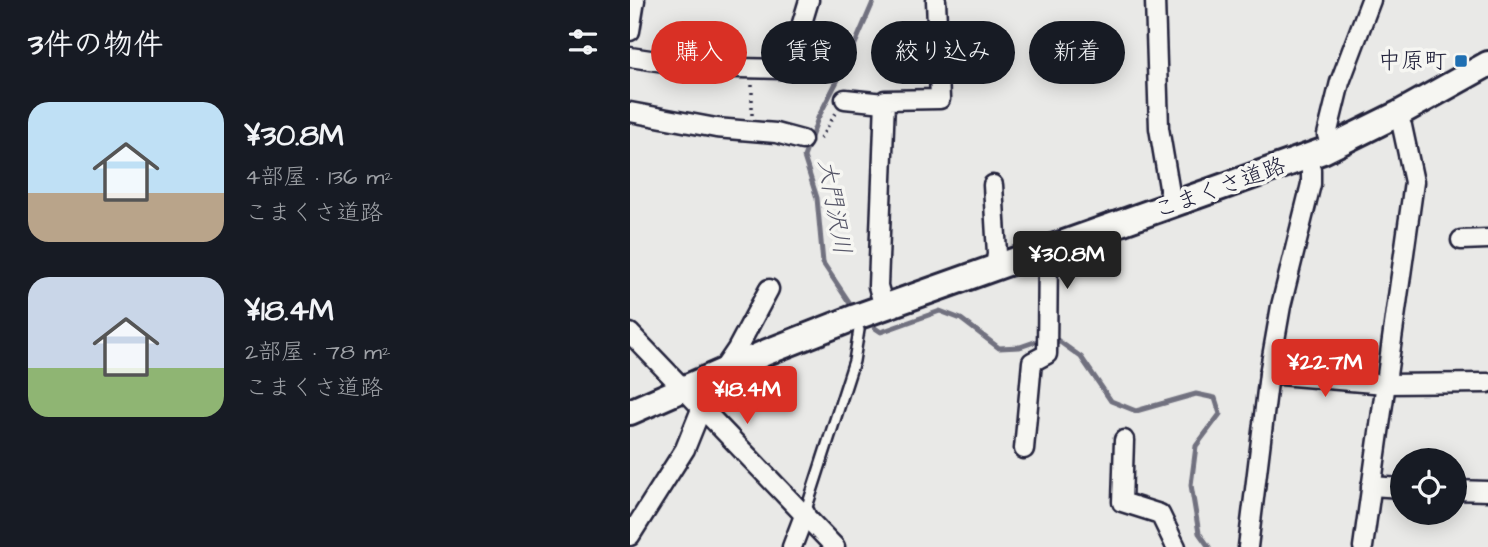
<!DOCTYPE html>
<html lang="ja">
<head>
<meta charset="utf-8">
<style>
  body { margin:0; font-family:"Architects Daughter","Klee One",sans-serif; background:#20242c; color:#f1f3f6; height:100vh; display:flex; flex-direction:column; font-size:26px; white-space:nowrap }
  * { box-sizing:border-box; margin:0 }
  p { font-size:23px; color:#9ea1a6 }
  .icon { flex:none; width:38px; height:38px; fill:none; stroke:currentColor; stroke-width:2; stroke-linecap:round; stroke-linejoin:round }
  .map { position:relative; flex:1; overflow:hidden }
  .side { display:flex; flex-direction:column; background:#171b24; width:630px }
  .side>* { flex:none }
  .guide { position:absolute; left:21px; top:21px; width:665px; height:63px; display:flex; gap:14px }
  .controls { position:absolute; left:760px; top:448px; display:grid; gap:14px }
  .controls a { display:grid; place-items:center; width:77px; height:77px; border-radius:50%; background:#171b24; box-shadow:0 4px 18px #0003; font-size:35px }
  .price { position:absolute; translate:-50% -60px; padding:0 16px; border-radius:7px; background:#d93025; color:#fff; font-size:23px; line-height:46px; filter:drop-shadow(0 2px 4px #0008) }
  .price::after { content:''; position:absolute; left:50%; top:42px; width:21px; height:16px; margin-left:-10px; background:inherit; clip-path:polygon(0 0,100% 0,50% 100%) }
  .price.current { background:#222; color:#fff }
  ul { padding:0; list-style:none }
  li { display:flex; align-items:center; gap:21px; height:175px; padding:0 28px }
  li span { display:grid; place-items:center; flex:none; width:196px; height:140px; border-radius:21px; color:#555 }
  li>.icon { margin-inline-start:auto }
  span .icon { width:84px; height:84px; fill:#fffc; stroke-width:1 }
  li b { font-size:30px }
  h2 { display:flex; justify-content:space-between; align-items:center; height:84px; padding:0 28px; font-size:30px }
  .chip { padding:0 24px; border-radius:32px; background:#171b24; box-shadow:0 4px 18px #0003; font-size:24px; line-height:63px }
  .chip.current { background:#d93025; color:#fff }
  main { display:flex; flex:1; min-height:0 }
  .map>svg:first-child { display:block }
</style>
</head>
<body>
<main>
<section class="side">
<h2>3件の物件<svg class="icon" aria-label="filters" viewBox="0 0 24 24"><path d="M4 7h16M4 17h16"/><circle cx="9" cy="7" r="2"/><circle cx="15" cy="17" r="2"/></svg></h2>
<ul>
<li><span style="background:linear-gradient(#bfe0f5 65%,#b9a48a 0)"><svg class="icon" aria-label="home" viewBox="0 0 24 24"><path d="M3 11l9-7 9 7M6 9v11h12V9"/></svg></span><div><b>¥30.8M</b><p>4部屋 · 136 m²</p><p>こまくさ道路</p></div></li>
<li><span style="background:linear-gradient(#c9d6e8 65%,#8fb573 0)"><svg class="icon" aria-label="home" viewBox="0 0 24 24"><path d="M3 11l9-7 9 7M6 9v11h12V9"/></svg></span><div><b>¥18.4M</b><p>2部屋 · 78 m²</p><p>こまくさ道路</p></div></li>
</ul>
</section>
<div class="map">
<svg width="858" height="547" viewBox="0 0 858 547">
  <rect width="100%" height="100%" fill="#e9e9e7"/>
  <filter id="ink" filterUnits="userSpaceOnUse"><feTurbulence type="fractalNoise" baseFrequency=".0143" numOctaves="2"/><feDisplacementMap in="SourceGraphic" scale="14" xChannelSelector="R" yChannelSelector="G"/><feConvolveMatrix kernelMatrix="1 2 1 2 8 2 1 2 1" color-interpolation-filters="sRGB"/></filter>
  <g filter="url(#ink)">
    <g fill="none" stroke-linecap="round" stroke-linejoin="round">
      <g stroke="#71717f" stroke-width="5">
        <path d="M 219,302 L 193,263 L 187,198 L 174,157 L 188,118 L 219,58 L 244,0"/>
        <path d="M 245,328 L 251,332 L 310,311 L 331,319 L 369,348 L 390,347 L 413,339"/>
        <path d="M 423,337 L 451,357 L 481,401 L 506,411 L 566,394 L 585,398 L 590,414 L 566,446 L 561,485 L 569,533 L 579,547"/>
      </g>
      <defs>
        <path id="lane" d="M 175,513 L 224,361 L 229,330"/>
        <g id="street">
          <path d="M 525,0 L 529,128 L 542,205"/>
          <path d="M 0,31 L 5,0"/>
          <path d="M 0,57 L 67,67 L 151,69 L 160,63 L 179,0"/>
          <path d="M 215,99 L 254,103"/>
          <path d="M 0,112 L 86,128 L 146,133 L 172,140"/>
          <path d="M 697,135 L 710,82 L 741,0"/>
          <path d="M 363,185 L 367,254 L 365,268"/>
          <path d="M 831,240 L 858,239"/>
          <path d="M 254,307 L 248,286 L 255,100 L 310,99 L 306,0"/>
          <path d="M 0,333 L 205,547"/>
          <path d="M 92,371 L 107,349 L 139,289"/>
          <path d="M 639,374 L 755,384 L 858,383"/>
          <path d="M 494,440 L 492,502 L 530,514 L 546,547"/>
          <path d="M 394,449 L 402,362 L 417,354 L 418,249"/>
          <path d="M 741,486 L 772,488"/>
          <path d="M 824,490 L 858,491"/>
          <path d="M 0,536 L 55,449 L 72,407"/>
          <path d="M 162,547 L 175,513"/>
          <path d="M 618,547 L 639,374 L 651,306 L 681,184 L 681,170 L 677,156"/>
          <path d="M 733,547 L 784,182 L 772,126"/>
        </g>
        <path id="secondary" d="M 0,412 L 137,352 L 226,317 L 693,151 L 768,114 L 858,64"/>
      </defs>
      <use href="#lane" stroke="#22223b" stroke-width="14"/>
      <use href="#street" stroke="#22223b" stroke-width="23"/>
      <use href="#secondary" stroke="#22223b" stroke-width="30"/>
      <g stroke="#22223b" stroke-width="3.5" stroke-dasharray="2 5" stroke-linecap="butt">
        <path d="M 122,85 L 122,115"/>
        <path d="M 190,139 L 206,113"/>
      </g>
      <use href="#lane" stroke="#f6f6f2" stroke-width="9"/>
      <use href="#street" stroke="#f6f6f2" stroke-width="18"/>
      <use href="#secondary" stroke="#f6f6f2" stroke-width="24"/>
    </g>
  </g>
  <rect fill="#1f6fb2" stroke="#f6f6f2" stroke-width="2.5" x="824" y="54" width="14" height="14" rx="3.5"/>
  <g text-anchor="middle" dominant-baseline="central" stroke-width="7" stroke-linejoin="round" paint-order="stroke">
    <g font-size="23" fill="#22223b" stroke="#f6f6f2" text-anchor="end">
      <text x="817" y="61">中原町</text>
    </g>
    <g font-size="23" fill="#22223b" stroke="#f6f6f2">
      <text transform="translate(590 188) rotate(-20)">こまくさ道路</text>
    </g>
    <g font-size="24" font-style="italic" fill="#565668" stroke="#f6f6f2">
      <text transform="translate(204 207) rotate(80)">大門沢川</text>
    </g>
  </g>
</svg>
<div class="controls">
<a><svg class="icon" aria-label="locate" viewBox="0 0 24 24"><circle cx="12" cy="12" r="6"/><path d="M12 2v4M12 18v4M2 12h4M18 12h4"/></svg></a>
</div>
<b class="price current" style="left:437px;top:291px">¥30.8M</b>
<b class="price" style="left:695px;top:399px">¥22.7M</b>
<b class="price" style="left:117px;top:426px">¥18.4M</b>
<div class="guide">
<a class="chip current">購入</a>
<a class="chip">賃貸</a>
<a class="chip">絞り込み</a>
<a class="chip">新着</a>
</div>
</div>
</main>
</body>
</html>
